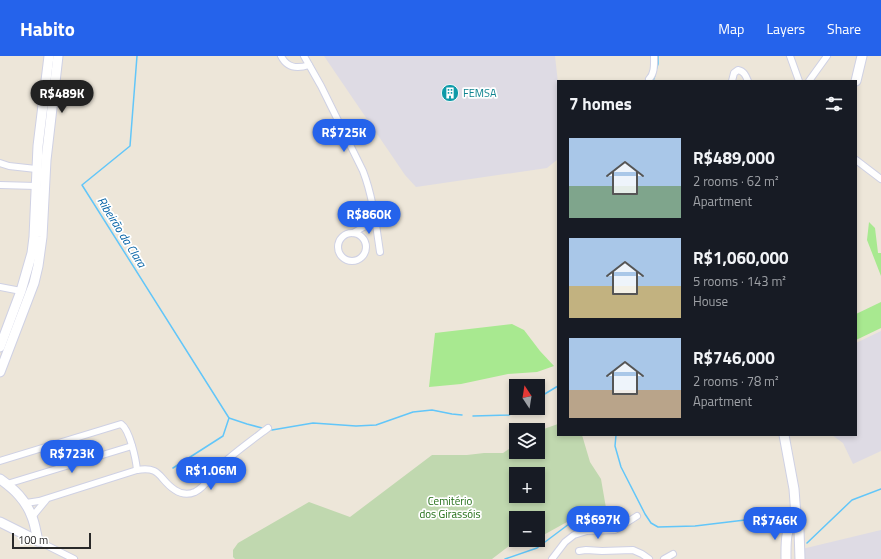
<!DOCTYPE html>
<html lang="en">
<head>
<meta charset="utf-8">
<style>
  body { margin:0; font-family:"Titillium Web",sans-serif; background:#20242c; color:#f1f3f6; height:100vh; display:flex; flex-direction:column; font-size:15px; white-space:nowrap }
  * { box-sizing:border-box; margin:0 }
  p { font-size:13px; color:#9ea1a6 }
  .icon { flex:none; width:22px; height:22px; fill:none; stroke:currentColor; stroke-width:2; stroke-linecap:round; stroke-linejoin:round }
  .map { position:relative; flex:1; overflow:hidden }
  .details { position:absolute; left:557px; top:24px; width:300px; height:356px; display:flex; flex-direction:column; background:#171b24; border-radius:0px; box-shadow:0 2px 6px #0003 }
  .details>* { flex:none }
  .needle { width:26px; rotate:348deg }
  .controls { position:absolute; left:509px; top:323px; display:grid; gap:8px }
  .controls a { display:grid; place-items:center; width:36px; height:36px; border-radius:0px; background:#171b24; box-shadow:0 2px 6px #0003; font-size:20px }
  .scale { position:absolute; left:12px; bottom:10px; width:79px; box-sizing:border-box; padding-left:4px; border:2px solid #292929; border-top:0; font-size:11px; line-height:14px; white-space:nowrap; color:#292929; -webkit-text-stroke:3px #fff; paint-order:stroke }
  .price { position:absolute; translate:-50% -34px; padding:0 9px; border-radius:14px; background:#2563eb; color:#fff; font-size:13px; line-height:26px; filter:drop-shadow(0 1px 2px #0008) }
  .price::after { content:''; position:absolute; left:50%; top:24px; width:12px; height:9px; margin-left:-6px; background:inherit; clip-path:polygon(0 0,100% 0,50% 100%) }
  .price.current { background:#222; color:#fff }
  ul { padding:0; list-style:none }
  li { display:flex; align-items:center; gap:12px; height:100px; padding:0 12px }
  li span { display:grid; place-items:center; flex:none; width:112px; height:80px; border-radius:0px; color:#555 }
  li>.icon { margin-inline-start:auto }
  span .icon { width:48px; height:48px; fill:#fffc; stroke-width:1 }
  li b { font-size:17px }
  h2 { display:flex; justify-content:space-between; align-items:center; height:48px; padding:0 12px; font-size:17px }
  header { display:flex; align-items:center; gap:24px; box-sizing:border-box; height:56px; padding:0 20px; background:#2563eb; color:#fff }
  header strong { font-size:19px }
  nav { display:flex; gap:22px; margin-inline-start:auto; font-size:14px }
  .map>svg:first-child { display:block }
</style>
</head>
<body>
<header>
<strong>Habito</strong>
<nav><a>Map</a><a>Layers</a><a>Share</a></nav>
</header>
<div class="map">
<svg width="881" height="503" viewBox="0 0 881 503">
  <rect width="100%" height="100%" fill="#ede6d9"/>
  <g fill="#dedbe4">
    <path d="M 324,0 L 555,0 L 558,27 L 558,103 L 547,112 L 416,131 L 405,119 Z"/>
    <path d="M 881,275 L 881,395 L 853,408 L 843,387 L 832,379 L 856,379 L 856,287 Z"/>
    <path d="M 881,474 L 881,503 L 802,503 L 802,493 Z"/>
  </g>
  <g fill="#a8e990">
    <path d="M 869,166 L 875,172 L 878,197 L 881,197 L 881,220 L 867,184 Z"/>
    <path d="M 881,246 L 881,272 L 856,284 L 856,258 Z"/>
    <path d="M 512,268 L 524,274 L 540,295 L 554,310 L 537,316 L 508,318 L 461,328 L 429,331 L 435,277 Z"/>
  </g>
  <path fill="#c0d8af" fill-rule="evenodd" d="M 558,368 L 558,379 L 582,379 L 590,406 L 601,423 L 606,452 L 567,466 L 538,482 L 538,462 L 516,462 L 516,484 L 535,484 L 509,490 L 492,503 L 235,503 L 233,501 L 233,494 L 238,487 L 309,446 L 350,461 L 432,399 L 467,399 L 484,397 L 503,397 L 516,388 L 516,396 L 538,396 L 538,375 ZM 516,418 L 538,418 L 538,440 L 516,440 Z"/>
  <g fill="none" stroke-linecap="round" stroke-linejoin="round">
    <g stroke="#62c6f9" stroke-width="1.5">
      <path d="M 137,0 L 130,90 L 82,129 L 229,362"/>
      <path d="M 656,14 L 658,8 L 658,0"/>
      <path d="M 653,25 L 655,19"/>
      <path d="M 538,342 L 558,330"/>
      <path d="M 473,360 L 509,359 L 521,352"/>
      <path d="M 272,374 L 313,367 L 356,370 L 376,369 L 413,356 L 432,354 L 452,358 L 462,359"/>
      <path d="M 616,379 L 615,390 L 621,411 L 645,458 L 651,467 L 658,471 L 695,470 L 745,464 L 755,465 L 770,471 L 778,475"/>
      <path d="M 173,412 L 223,380 L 229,362 L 247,368 L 262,372"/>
      <path d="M 807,487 L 852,444 L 881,433"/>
      <path d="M 505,503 L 537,492 L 573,465 L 608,458 L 622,457"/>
    </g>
    <defs>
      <g id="street">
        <path d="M 281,0 C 287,12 297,13 309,9"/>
        <path d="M 304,0 L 321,30 L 363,115 C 373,141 376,169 380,196"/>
        <path d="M 790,0 L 799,25"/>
        <path d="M 649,23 C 655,17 654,8 654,0"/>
        <path d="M 732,25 L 734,17 L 738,14 C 744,15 746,20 748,25"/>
        <path d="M 809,25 L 827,0"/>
        <path d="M 856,104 L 881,123"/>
        <path d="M 0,107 L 9,110 L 36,113"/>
        <path d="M 0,129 L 36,130"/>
        <circle cx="352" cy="191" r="14"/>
        <path d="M 353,177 L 376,164"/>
        <path d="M 0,231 L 21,235"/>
        <path d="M 0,405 L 121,368 C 130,374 136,404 137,414"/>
        <path d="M 7,428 L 132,390"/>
        <path d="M 26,447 L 39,445 L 137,414 C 162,410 158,423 175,434 C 181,438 188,439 195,436 C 207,430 211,418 220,410 C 235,396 252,384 268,372"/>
        <path d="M 32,461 L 46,444"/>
        <path d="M 38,485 L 74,503"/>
        <path d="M 579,495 L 586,494 L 602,495 L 633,494 L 642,498 L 649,503"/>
        <path d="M 552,503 L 565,486 L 574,479 L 587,475 L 615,474 L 637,460"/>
        <path d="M 664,503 L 673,498"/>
      </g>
      <g id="secondary">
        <path d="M 856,25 L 862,0"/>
        <path d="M 0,291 L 21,235 L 32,197 L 34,181 L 38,90 L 49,0"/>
        <path d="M 0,316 L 34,227 L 38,210 L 42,181 L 46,104 L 58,0"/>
        <path d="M 784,379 L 794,433 L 796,460 L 799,474 L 800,503"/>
        <path d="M 0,423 C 14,433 26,444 32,461 C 35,468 36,477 38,485"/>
        <path d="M 0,466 L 38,485"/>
        <path d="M 786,503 C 786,483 785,476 796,460"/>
      </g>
    </defs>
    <use href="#street" stroke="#cfd1e4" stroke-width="8"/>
    <use href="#secondary" stroke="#cfd1e4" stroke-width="11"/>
    <use href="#street" stroke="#fff" stroke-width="6"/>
    <use href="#secondary" stroke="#fff" stroke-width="9"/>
  </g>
  <defs>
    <symbol id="building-disc" viewBox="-11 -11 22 22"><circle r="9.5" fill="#0f9aa8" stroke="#fff"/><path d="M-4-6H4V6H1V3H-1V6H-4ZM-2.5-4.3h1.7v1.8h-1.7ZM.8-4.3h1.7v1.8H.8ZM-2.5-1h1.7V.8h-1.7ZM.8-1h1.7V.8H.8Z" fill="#fff"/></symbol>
  </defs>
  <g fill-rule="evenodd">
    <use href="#building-disc" x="440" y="27" width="20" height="20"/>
  </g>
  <g text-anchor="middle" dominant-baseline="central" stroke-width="3.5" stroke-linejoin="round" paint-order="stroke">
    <g font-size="11" fill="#0d838f" stroke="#fff" text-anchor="start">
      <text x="463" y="37">FEMSA</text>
    </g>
    <g font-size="11" fill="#1f6c13" stroke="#fff">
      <text x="450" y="445">Cemitério<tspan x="450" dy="13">dos Girassóis</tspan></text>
    </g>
    <g font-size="12" font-style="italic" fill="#0160a5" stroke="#fff">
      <text transform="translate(122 176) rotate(58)">Ribeirão da Clara</text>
    </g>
  </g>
</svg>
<div class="controls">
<a><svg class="needle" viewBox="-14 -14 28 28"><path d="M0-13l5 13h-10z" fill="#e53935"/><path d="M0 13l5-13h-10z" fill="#9ea1a6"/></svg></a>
<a><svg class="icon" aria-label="layers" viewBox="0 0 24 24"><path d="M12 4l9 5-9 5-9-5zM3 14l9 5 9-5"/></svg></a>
<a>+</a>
<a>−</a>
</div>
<div class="scale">100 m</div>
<b class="price current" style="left:62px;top:58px">R$489K</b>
<b class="price" style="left:344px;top:97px">R$725K</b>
<b class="price" style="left:369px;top:179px">R$860K</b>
<b class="price" style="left:72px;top:418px">R$723K</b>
<b class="price" style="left:211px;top:435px">R$1.06M</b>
<b class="price" style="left:598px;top:484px">R$697K</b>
<b class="price" style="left:775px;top:485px">R$746K</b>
<section class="details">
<h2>7 homes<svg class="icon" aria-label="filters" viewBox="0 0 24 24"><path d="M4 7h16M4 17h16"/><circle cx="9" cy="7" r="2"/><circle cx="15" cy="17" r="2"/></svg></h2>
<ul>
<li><span style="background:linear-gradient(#a9c7e8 60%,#7fa58c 0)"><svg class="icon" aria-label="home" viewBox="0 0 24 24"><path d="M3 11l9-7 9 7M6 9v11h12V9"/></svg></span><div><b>R$489,000</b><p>2 rooms · 62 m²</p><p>Apartment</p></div></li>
<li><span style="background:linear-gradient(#a9c7e8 60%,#c2b280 0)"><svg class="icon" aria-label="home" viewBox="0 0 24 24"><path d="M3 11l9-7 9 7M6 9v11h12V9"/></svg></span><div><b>R$1,060,000</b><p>5 rooms · 143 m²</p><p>House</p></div></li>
<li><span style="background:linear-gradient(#a9c7e8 65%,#b9a48a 0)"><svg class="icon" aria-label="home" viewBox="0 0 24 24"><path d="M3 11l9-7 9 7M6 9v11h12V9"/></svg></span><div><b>R$746,000</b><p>2 rooms · 78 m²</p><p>Apartment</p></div></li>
</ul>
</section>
</div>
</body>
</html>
